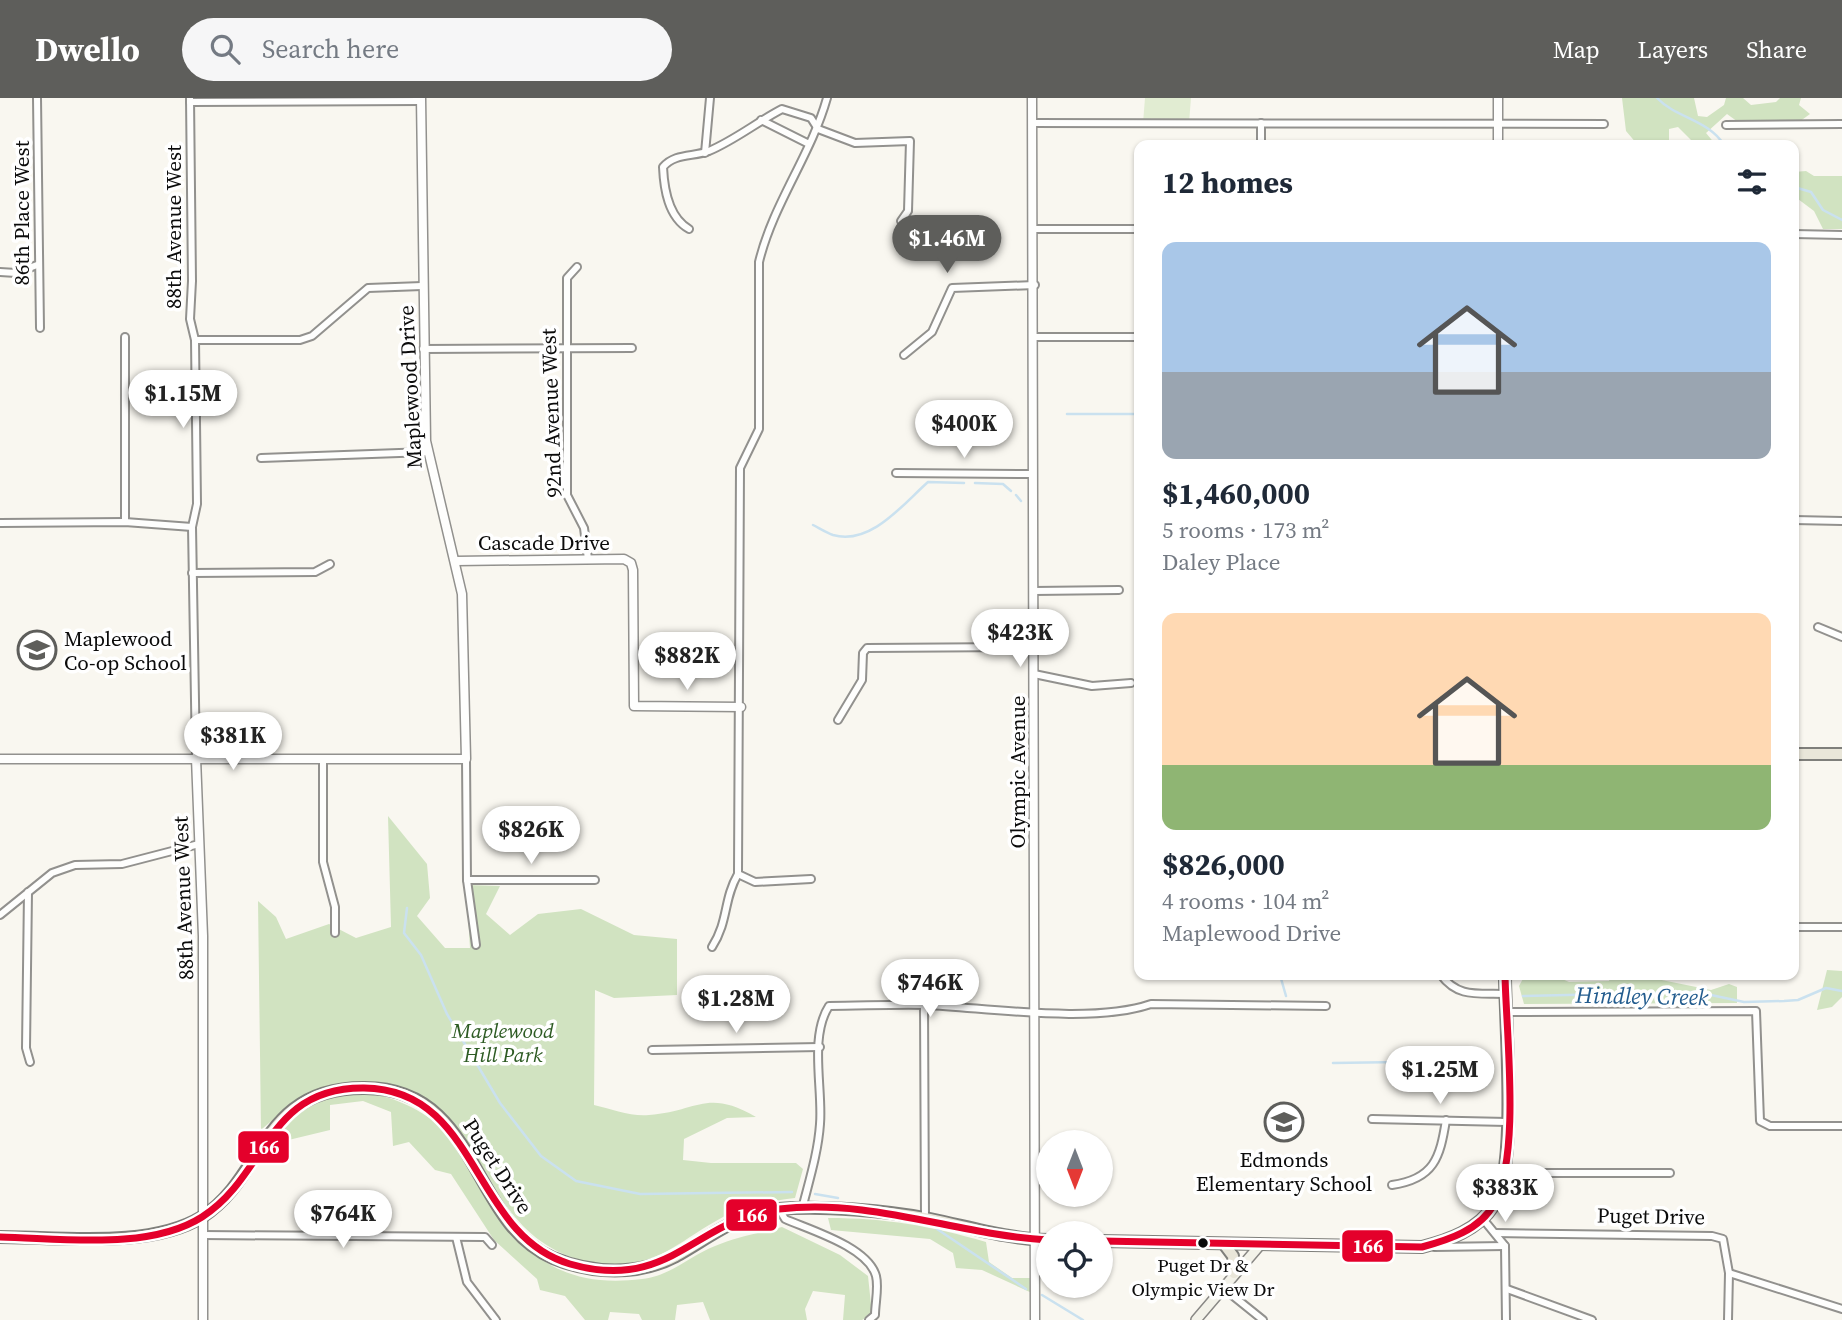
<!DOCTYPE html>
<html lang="en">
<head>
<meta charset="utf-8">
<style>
  body { margin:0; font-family:"Source Serif 4",serif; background:#f6f6f7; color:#1f2937; height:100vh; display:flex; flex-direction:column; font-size:26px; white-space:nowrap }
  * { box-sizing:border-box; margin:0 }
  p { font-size:23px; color:#747a83 }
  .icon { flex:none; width:38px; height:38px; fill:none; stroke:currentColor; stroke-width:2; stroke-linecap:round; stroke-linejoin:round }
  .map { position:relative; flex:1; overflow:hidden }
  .sheet { position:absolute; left:1134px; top:42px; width:665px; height:840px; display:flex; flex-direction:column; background:#fff; border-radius:14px; box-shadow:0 2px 5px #0004 }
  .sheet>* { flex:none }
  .needle { width:46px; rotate:180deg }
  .buttons { position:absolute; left:1036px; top:1032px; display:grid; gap:14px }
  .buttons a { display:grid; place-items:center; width:77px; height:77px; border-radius:50%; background:#fff; box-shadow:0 2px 5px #0004; font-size:35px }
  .price { position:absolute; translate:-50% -60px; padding:0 16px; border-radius:24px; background:#fff; color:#222; font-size:23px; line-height:46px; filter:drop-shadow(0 2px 4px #0008) }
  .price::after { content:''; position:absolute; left:50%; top:42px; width:21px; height:16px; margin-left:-10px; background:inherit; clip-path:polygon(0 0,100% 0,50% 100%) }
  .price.current { background:#5e5e5b; color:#fff }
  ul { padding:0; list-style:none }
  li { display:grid; align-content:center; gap:14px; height:371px; padding:0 28px }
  li span { display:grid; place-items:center; height:217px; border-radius:14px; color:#555 }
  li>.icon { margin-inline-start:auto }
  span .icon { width:126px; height:126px; fill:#fffc; stroke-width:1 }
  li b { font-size:30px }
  h2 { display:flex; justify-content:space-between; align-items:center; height:84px; padding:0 28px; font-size:30px }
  header { display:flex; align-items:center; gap:42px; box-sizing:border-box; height:98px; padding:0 35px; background:#5e5e5b; color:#fff }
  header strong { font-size:33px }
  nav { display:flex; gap:38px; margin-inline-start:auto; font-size:24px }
  .search { width:490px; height:63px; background:#f6f6f7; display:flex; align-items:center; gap:18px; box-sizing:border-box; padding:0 24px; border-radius:38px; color:#747a83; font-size:26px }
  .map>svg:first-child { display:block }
</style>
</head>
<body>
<header>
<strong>Dwello</strong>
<div class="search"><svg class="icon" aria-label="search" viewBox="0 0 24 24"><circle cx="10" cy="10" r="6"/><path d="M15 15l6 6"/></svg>Search here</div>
<nav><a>Map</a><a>Layers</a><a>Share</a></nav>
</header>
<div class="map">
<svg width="1842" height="1222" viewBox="0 0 1842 1222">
  <rect width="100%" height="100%" fill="#f9f7f0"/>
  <path fill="#e1ecd2" d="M 1145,0 L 1191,0 L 1189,25 L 1143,25 Z"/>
  <g fill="#d1e3c1">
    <path d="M 1622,0 L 1694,0 L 1698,18 L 1707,19 L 1724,7 L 1726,0 L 1743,0 L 1751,7 L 1776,4 L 1780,0 L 1801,0 L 1799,7 L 1810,16 L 1799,24 L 1738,24 L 1727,16 L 1706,35 L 1716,47 L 1696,47 L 1678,29 L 1669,31 L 1669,43 L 1637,46 L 1626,33 Z"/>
    <path d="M 1806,73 L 1814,78 L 1842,78 L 1842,131 L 1823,131 L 1814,113 L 1794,98 L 1794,74 Z"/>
    <path d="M 388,718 L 427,766 L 430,800 L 417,818 L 445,850 L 470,850 L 466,787 L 500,788 L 486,816 L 510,837 L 538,816 L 581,811 L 634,837 L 677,841 L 677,897 L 614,900 L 595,892 L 594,1007 C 611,1011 632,1019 649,1017 C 697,1014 706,990 756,1019 L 727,1020 L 684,1041 L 683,1062 L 711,1065 L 796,1065 L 803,1071 L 795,1100 C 771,1103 745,1107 723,1119 C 678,1143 650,1177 592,1165 C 477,1141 495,1020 402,992 C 391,989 377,991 365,990 C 311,990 302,997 261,1032 L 258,803 L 276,819 L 286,841 L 329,826 L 356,840 L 391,829 Z"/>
    <path d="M 1827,872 L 1842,873 L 1842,899 L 1832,909 L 1817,912 Z"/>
    <path d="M 1525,877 L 1553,877 L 1569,884 L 1609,883 L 1611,877 L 1637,877 L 1711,892 L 1729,886 L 1737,889 L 1737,905 L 1524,906 L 1519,888 Z"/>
    <path d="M 365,994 C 394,999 424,1012 445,1033 C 457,1045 465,1064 474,1079 C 516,1149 553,1192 642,1181 C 671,1178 689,1158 715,1148 C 736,1139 759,1135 782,1129 L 840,1157 L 868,1178 L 872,1216 L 862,1222 L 843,1222 L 845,1197 L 813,1193 L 805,1211 L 807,1222 L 710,1222 L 703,1204 L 677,1207 L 675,1222 L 642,1222 L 639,1216 L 610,1214 L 608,1222 L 585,1222 L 565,1198 L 540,1192 L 537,1181 L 494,1142 L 451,1076 L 435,1072 L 409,1044 L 393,1048 L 391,1014 L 363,1003 L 330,1007 L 330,1032 L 272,1046 C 293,1010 325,998 365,994 Z"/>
    <path d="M 828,1120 C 886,1120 931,1128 986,1144 L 989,1164 L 1012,1180 L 1034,1180 L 1032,1195 L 982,1172 L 956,1170 L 953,1155 L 930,1141 L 831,1132 Z"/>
  </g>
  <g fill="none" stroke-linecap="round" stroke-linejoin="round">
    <g stroke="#cae1ef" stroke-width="2.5">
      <path d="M 1657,0 C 1676,20 1709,22 1724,47"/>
      <path d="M 1794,89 L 1811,94 L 1823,112 L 1842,122"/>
      <path d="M 1067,316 L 1139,316"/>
      <path d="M 975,385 L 1003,386 L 1011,393"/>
      <path d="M 1016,397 L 1021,403"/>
      <path d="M 813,427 C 819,430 827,435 833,437 C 871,448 904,405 928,384 L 964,385"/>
      <path d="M 407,810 L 404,835 L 421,857 L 447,916 L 500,1005 L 541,1058 L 576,1083 L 640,1096 L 792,1094"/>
      <path d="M 1280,877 L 1286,898"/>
      <path d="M 1523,898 L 1697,894 L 1744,904 L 1784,903 L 1798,902 L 1826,890 L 1842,893"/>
      <path d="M 1333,965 L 1400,964 L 1436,954"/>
      <path d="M 815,1096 L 838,1100"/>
      <path d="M 937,1131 L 1026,1191"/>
      <path d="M 1042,1197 L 1083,1222"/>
    </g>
    <defs>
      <g id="minor">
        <path d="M 37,0 L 40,230"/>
        <path d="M 190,0 L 192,183 L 190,221 L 195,242 L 197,406 L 192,429 L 196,660"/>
        <path d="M 190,4 L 421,3"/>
        <path d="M 761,22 L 809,46"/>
        <path d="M 1032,25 L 1604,26"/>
        <path d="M 1261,25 L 1261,47"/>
        <path d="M 1726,27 L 1842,26"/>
        <path d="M 818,31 L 855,45 L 910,43 L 908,113 L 901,123"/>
        <path d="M 705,55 L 710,0"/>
        <path d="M 689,131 C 668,119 664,91 663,69 C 675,55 693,59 709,53 C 735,42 757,24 782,11 L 811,20 L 818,31"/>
        <path d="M 1034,131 L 1139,131"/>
        <path d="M 1794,136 L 1842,137"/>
        <path d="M 577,169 L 567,180 L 567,397 L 584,430 L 588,461"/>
        <path d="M 0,174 L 16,175 L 37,167"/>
        <path d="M 1033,239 L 1139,239"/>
        <path d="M 195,242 L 300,242 L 312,238 L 368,190 L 422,188"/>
        <path d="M 423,251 L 632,250"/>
        <path d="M 904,257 L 932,234 L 952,190 L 1035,187"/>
        <path d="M 261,360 L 427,354"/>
        <path d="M 896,375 L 1033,376"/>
        <path d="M 1794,422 L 1842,423"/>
        <path d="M 125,424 L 125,239"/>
        <path d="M 0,425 L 125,424 L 192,429"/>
        <path d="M 192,475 L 315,474 L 330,466"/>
        <path d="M 1034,493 L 1119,492"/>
        <path d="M 1818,529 L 1842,539"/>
        <path d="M 1034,576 L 1092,588 L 1131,585"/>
        <path d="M 838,622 L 862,582 L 863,555 L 867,550 L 1035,549"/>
        <path d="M 323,661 L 323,764 L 335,809 L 335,835"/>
        <path d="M 466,661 L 467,782 L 476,847"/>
        <path d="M 738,776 L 755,784 L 811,781"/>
        <path d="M 467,782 L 595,782"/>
        <path d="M 28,794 L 26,950 L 30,964"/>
        <path d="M 0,817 L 52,775 L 75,767 L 122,766 L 199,746"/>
        <path d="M 1794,829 L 1842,829"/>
        <path d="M 712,849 C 729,822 723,802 738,776 L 740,370 L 759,331 L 759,164 C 773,106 811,57 827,0"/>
        <path d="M 1441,877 C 1458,900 1478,895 1505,896"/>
        <path d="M 924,907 L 925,1120"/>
        <path d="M 1505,914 L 1756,913 L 1760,1023 L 1770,1028 L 1842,1028"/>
        <path d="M 652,952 L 820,949"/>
        <path d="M 1372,1021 L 1507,1024"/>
        <path d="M 1506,1075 L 1670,1075"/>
        <path d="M 1392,1087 C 1434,1081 1440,1060 1446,1022"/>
        <path d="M 779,1111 L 785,1121 C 810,1132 868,1149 876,1178 C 879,1190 875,1205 875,1217 L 869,1222"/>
        <path d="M 802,1111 C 809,1083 818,1055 820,1026 C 823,991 809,939 829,908 C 861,908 894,906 926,907 C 990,910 1093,926 1151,906 L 1326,908"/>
        <path d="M 1483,1121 L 1505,1148 L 1506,1222"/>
        <path d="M 1495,1135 L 1712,1138 L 1723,1141 L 1729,1175 L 1728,1222"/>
        <path d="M 203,1137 L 485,1139 L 492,1147"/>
        <path d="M 456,1139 L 467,1184 L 496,1222"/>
        <path d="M 1434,1149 L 1505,1148"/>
        <path d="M 1729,1175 L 1842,1211"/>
        <path d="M 1222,1189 L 1263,1222"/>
        <path d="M 1507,1191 L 1592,1222"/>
      </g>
      <g id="tertiary">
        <path d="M 1032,0 L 1035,1222"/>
        <path d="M 1498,0 L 1498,47"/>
        <path d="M 456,463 L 624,461 L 631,465 L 633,472 L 634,608 L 741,609"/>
        <path d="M 196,660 L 203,838 L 203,1222"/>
        <path d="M 0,661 L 466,661 L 462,496 L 426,343 L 421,0"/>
      </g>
      <path id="secondary" d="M 1196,1222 L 1260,1147"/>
      <g id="primary">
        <path d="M 1794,656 L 1842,656"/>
        <path d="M 0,1139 C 60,1139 150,1151 202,1119 C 266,1078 260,989 365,990 C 480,990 469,1124 553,1160 C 592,1176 638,1178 676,1158 C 710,1139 738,1115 779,1111 C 820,1107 889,1113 930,1121 C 969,1129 1008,1141 1048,1142"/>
        <path d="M 1101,1143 L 1422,1149 C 1449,1142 1478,1132 1494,1107 C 1518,1070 1505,926 1505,877"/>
        <path d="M 1224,1146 L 1233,1158 L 1234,1175"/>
      </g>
    </defs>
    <use href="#minor" stroke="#92918e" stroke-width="10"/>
    <use href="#tertiary" stroke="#92918e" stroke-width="11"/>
    <use href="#secondary" stroke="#898885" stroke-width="12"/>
    <use href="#primary" stroke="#7f7f7b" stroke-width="14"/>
    <use href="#minor" stroke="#fefefd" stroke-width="6"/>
    <use href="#tertiary" stroke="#fefefd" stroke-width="8"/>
    <use href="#secondary" stroke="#f3f2e9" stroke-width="9"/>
    <use href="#primary" stroke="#e9e6d9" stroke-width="10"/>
    <defs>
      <g id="bus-1">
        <path d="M 0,1139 C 60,1140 149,1153 202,1119 C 268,1077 266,989 364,990 C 480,991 471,1137 570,1166 C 671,1195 696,1120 779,1111 C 874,1100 957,1137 1048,1142"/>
        <path d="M 1101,1143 L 1422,1149 C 1448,1142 1480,1132 1494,1106 C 1521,1056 1506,935 1505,877"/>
      </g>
    </defs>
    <use href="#bus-1" stroke="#fff" stroke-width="12"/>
    <use href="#bus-1" stroke="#e4002b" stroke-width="7"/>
  </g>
  <defs>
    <symbol id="school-ring" viewBox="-11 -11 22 22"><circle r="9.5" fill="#fff" stroke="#5e5e5b" stroke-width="1.5"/><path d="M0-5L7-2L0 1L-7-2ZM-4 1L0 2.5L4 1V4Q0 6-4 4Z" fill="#5e5e5b"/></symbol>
  </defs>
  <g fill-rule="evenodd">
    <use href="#school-ring" x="15" y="530" width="44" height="44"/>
    <use href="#school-ring" x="1262" y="1002" width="44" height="44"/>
  </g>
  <circle fill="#0b0b0b" stroke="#fff" stroke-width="2.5" cx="1203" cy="1145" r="6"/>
  <g text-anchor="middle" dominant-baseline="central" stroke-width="7" stroke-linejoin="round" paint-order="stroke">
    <g font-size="19" fill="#0b0b0b" stroke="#fff">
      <text x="1203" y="1167">Puget Dr &amp;<tspan x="1203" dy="24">Olympic View Dr</tspan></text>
    </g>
    <g font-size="21" fill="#0b0b0b" stroke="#fff">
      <text transform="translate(21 115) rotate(-90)">86th Place West</text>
      <text transform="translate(173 129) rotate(-90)">88th Avenue West</text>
      <text transform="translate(410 289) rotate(-93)">Maplewood Drive</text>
      <text transform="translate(551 315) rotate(-92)">92nd Avenue West</text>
      <text x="544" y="444">Cascade Drive</text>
      <text transform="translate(1017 674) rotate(-90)">Olympic Avenue</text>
      <text transform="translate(183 800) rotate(-92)">88th Avenue West</text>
      <text transform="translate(498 1068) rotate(57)">Puget Drive</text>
      <text transform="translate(1651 1118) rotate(1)">Puget Drive</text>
    </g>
    <g font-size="21" fill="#0b0b0b" stroke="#fff" text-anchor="start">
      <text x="64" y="540">Maplewood<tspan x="64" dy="24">Co-op School</tspan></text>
      <text x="1284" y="1061" text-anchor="middle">Edmonds<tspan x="1284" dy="24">Elementary School</tspan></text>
    </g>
    <g font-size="21" font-style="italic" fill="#2d5b23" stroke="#fff">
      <text x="503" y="932">Maplewood<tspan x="503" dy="24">Hill Park</tspan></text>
    </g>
    <g font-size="23" font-style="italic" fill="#235c8e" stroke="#fff">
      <text transform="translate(1642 898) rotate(1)">Hindley Creek</text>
    </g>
  </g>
  <g stroke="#fff" stroke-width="2.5">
    <rect x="237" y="1032" width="53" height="34" rx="7" fill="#e4002b"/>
    <rect x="725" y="1100" width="53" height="34" rx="7" fill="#e4002b"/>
    <rect x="1341" y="1131" width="53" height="34" rx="7" fill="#e4002b"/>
  </g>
  <g font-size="19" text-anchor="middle" font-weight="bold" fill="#fff">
    <text x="264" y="1056">166</text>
    <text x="752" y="1124">166</text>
    <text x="1368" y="1155">166</text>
  </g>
</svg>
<div class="buttons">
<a><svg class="needle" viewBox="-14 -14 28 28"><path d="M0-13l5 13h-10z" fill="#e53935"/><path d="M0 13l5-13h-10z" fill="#747a83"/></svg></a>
<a><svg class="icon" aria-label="locate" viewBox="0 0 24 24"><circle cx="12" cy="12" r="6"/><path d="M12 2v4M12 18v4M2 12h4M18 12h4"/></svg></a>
</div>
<b class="price current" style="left:947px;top:177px">$1.46M</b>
<b class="price" style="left:183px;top:332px">$1.15M</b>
<b class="price" style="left:964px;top:362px">$400K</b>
<b class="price" style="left:1020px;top:571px">$423K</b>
<b class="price" style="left:687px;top:594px">$882K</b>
<b class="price" style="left:233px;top:674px">$381K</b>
<b class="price" style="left:531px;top:768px">$826K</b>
<b class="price" style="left:930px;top:921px">$746K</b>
<b class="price" style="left:736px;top:937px">$1.28M</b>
<b class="price" style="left:1440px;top:1008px">$1.25M</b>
<b class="price" style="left:1505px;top:1126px">$383K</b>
<b class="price" style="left:343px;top:1152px">$764K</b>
<section class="sheet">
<h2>12 homes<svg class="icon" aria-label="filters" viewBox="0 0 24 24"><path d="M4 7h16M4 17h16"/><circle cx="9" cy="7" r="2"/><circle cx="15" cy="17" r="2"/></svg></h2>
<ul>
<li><span style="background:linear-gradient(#a9c7e8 60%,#9aa5b1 0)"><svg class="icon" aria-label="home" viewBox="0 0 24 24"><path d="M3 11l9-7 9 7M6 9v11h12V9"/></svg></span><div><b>$1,460,000</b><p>5 rooms · 173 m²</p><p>Daley Place</p></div></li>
<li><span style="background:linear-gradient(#ffd9b3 70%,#8fb573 0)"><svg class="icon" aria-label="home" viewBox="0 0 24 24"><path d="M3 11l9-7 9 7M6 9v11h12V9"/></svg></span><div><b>$826,000</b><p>4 rooms · 104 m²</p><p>Maplewood Drive</p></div></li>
</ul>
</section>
</div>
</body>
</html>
